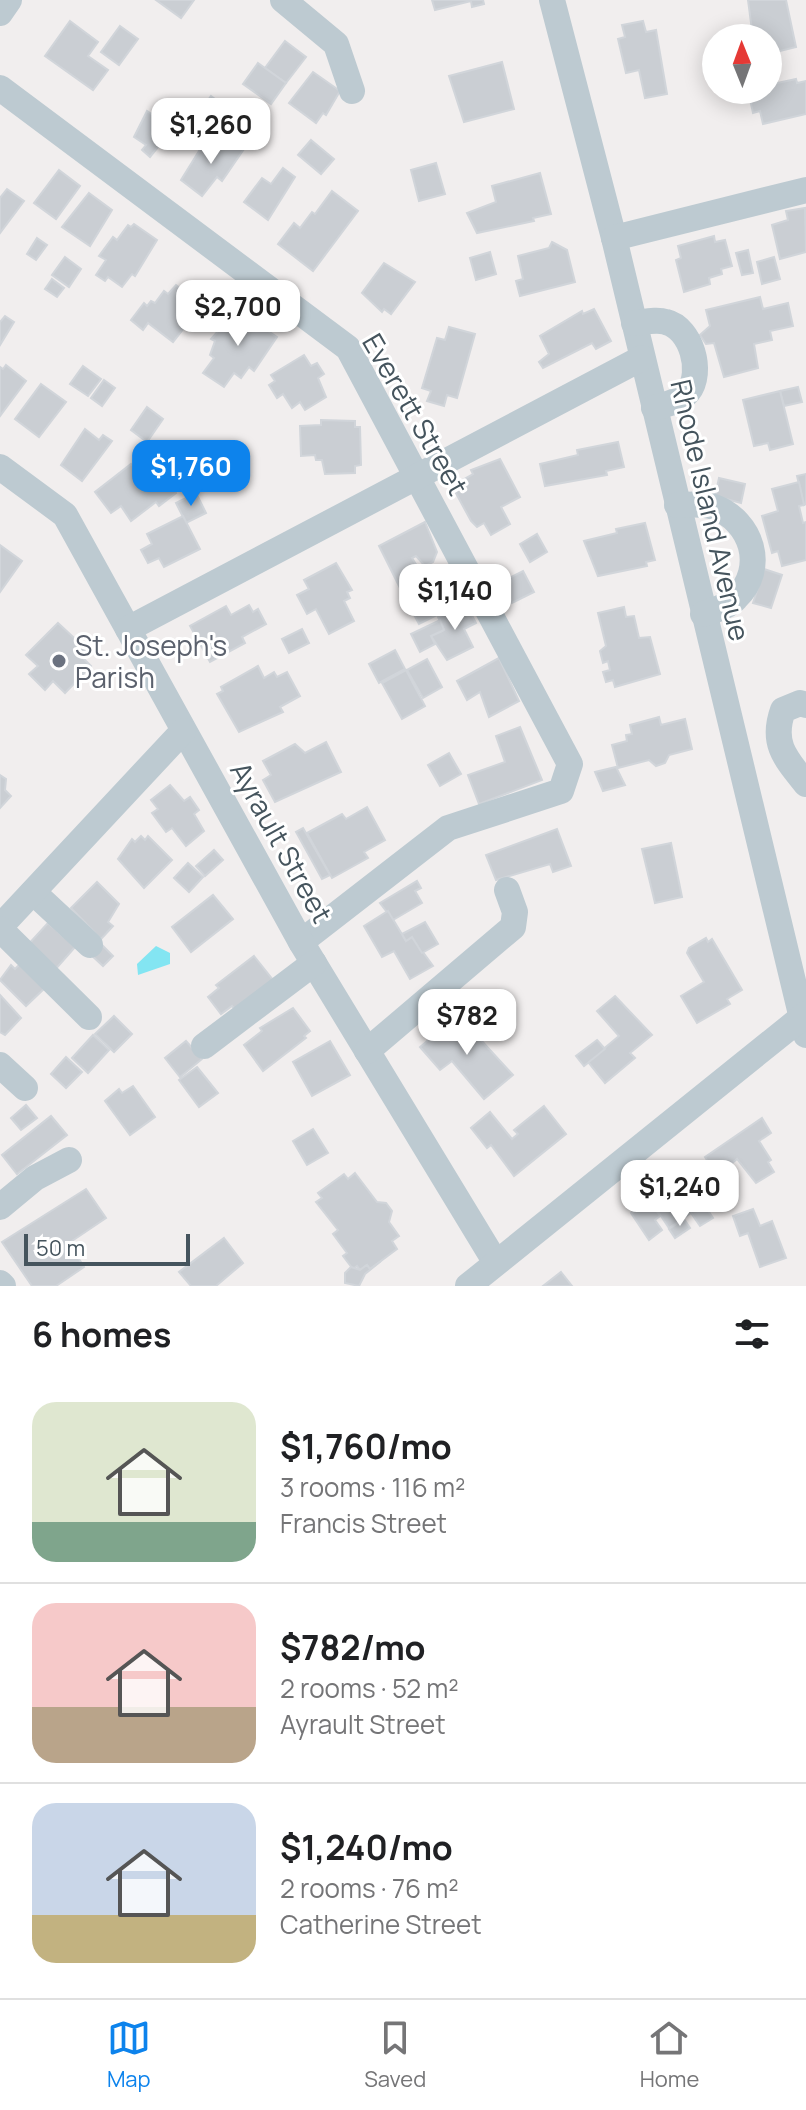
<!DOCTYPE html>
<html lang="en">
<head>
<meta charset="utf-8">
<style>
  body { margin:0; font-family:Manrope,sans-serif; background:#f6f6f6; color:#202124; height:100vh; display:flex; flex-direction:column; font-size:30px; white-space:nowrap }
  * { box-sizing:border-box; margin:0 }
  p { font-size:26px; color:#757577 }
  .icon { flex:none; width:44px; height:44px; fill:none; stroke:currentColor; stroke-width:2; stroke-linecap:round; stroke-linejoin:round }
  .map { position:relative; height:1286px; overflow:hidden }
  .side { display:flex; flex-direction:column; background:#fff; flex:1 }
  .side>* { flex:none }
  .needle { width:52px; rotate:359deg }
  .controls { position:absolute; left:702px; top:24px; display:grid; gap:16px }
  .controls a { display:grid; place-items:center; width:80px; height:80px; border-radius:50%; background:#fff; box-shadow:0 4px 20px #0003; font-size:40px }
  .scale { position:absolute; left:24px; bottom:20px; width:166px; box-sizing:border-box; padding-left:8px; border:4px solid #45545d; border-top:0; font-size:22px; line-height:28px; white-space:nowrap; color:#45545d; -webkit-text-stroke:6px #fff; paint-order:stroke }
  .price { position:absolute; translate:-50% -68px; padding:0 18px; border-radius:16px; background:#fff; color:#222; font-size:26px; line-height:52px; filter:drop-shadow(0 2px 4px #0008) }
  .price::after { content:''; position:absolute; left:50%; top:48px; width:24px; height:18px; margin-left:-12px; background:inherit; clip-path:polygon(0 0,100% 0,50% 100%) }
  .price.selected { background:#0d83ec; color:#fff }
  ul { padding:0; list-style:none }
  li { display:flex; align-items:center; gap:24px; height:200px; padding:0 32px }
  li+li { border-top:2px solid #e0e0e0 }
  li span { display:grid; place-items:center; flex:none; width:224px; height:160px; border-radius:24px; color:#555 }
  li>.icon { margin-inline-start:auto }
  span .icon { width:96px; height:96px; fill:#fffc; stroke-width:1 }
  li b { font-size:34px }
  h2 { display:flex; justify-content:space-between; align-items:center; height:96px; padding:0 32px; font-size:34px }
  .tab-bar { display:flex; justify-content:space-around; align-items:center; height:112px; border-top:2px solid #e0e0e0; background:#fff; font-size:22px; color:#757577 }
  .tab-bar a { display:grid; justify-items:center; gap:4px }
  .tab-bar .selected { color:#0d83ec }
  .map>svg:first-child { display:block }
</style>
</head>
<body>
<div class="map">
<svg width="806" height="1286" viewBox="0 0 806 1286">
  <rect width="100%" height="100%" fill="#f1eeee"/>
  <path fill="#83e5f2" d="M 156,946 L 170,953 L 170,964 L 138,975 L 137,964 Z"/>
  <g fill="#caced3" stroke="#d1d5da" stroke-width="2">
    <path d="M 156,0 L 194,0 L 181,18 Z"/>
    <path d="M 432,0 L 483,0 L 484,4 L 472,7 L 471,1 L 435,10 Z"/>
    <path d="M 748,0 L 786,0 L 796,47 L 768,54 L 768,38 L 753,38 Z"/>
    <path d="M 70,21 L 98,42 L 88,56 L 108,70 L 93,90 L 45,56 Z"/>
    <path d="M 643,21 L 646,32 L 656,30 L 667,94 L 645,98 L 639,70 L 626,73 L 618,39 L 625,37 L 622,25 Z"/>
    <path d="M 120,26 L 138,39 L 119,65 L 101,52 Z"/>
    <path d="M 285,41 L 306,57 L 286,83 L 265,68 Z"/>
    <path d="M 502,62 L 514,109 L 464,122 L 449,76 Z"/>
    <path d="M 258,63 L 286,83 L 271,104 L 243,84 Z"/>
    <path d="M 313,72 L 340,91 L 326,115 L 323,113 L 316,123 L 289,103 Z"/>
    <path d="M 796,79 L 797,83 L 806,81 L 806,114 L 763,124 L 760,111 L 753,113 L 748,90 L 768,90 L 768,85 Z"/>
    <path d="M 211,96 L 228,109 L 214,127 L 197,116 Z"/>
    <path d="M 244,104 L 254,111 L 249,118 L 239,111 Z"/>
    <path d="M 160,106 L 179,121 L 150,157 L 142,150 L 146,145 L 134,137 L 147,111 L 153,115 Z"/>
    <path d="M 229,137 L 244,149 L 222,181 L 217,177 L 202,196 L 181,180 L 204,143 L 217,153 Z"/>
    <path d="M 311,140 L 334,159 L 321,174 L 298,155 Z"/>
    <path d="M 436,163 L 445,194 L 419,201 L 411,170 Z"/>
    <path d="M 283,168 L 295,177 L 268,220 L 244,202 L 262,178 L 271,184 Z"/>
    <path d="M 59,170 L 80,186 L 56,219 L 34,203 Z"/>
    <path d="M 540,173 L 551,214 L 533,218 L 534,221 L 477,233 L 467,213 L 496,202 L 492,186 Z"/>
    <path d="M 7,189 L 24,201 L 0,233 L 0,198 Z"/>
    <path d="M 332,191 L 358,211 L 313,271 L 278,244 L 294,223 L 300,228 L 312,212 L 315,214 Z"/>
    <path d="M 89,193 L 112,210 L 90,246 L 62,227 Z"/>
    <path d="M 805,208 L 806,252 L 780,259 L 772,225 L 788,220 L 786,211 Z"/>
    <path d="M 134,224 L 157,240 L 135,276 L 132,274 L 122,287 L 108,277 L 105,281 L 96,275 L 106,260 L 99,256 L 113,237 L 117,240 L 128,225 L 131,227 Z"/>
    <path d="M 714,236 L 715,242 L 725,240 L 732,266 L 721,269 L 722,274 L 709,278 L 710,284 L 684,292 L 676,260 L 681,258 L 678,246 Z"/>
    <path d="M 37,238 L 47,245 L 36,260 L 27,254 Z"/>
    <path d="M 552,242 L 567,250 L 575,282 L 520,296 L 516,281 L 523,279 L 518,256 L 549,248 Z"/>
    <path d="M 748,250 L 753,273 L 742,275 L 736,253 Z"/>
    <path d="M 490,252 L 496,274 L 476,280 L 470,258 Z"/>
    <path d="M 65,257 L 81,269 L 69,287 L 52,275 Z"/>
    <path d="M 774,257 L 780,279 L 762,284 L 757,262 Z"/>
    <path d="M 384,263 L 415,282 L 391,314 L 384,309 L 382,312 L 362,293 Z"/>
    <path d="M 52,279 L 64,288 L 57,297 L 45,289 Z"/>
    <path d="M 176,285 L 191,297 L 184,306 L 195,314 L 173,342 L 148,323 L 143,330 L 131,320 L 144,303 L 147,306 L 151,301 L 155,303 L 164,291 L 168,294 Z"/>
    <path d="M 760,297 L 763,309 L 788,303 L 793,326 L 770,331 L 772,340 L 754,344 L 758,368 L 724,377 L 714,343 L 706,344 L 700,335 L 710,326 L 706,310 Z"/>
    <path d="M 594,309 L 611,341 L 596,349 L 592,343 L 543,368 L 539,362 L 549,354 L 540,336 L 582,311 L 583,314 Z"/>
    <path d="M 237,310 L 277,337 L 254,371 L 249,367 L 241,378 L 234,373 L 224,387 L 203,373 L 214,358 L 210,355 L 215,341 L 211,339 Z"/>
    <path d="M 5,316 L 14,322 L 0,345 L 0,322 Z"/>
    <path d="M 449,327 L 475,334 L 457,398 L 447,395 L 444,406 L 427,401 L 431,391 L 422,388 L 437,338 L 445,340 Z"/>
    <path d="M 304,355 L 311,366 L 317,363 L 324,374 L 318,378 L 326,397 L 305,410 L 300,402 L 292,408 L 283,394 L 277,398 L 269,385 L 275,381 L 271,375 Z"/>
    <path d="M 6,365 L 26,381 L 0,416 L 0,367 L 3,369 Z"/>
    <path d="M 83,366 L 101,379 L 88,396 L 70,384 Z"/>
    <path d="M 104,380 L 115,388 L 102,406 L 91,398 Z"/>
    <path d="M 41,384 L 66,402 L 39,437 L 15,419 Z"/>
    <path d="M 798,387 L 802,402 L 784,406 L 780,391 Z"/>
    <path d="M 780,391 L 793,444 L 770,450 L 768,443 L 754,446 L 743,400 Z"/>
    <path d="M 147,407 L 163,419 L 147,442 L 131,430 Z"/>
    <path d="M 321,420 L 355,421 L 355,427 L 360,427 L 361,465 L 355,466 L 355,473 L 325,474 L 322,460 L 316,460 L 315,455 L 301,456 L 300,426 L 321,425 Z"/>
    <path d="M 85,429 L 99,440 L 103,435 L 112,441 L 82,481 L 61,465 Z"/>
    <path d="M 618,442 L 624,467 L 606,471 L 607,475 L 545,486 L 540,464 L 578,455 L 577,450 Z"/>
    <path d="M 500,459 L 520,497 L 501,507 L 510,524 L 491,535 L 484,523 L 477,527 L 471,521 L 452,486 L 473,474 L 471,470 Z"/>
    <path d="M 131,464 L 142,478 L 156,467 L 176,493 L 159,506 L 156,502 L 131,521 L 121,506 L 111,513 L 95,492 Z"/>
    <path d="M 806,474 L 806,504 L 804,505 L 797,476 Z"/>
    <path d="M 719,478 L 745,484 L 741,503 L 715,496 Z"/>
    <path d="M 799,482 L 804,505 L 799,506 L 803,523 L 806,522 L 806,560 L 782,566 L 778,551 L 772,553 L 762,516 L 778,511 L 772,489 Z"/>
    <path d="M 196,493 L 206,513 L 186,523 L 176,503 Z"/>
    <path d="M 183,516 L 200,549 L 164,567 L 159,558 L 148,563 L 141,550 L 152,544 L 147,534 Z"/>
    <path d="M 425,522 L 437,552 L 433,562 L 425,566 L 416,556 L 412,558 L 429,585 L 405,598 L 379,546 Z"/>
    <path d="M 645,523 L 655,560 L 646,562 L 647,566 L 598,576 L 584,541 L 617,533 L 616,529 Z"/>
    <path d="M 537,534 L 547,552 L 530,562 L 520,544 Z"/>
    <path d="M 0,545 L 22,561 L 0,592 Z"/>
    <path d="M 336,563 L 352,590 L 347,592 L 350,598 L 344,601 L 354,621 L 329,634 L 316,609 L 307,614 L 297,595 L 309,589 L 304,580 Z"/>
    <path d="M 764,569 L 782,575 L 771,608 L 753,603 Z"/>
    <path d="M 523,571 L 534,592 L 512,603 L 501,582 Z"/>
    <path d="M 446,584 L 457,605 L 419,624 L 413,613 L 430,604 L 425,594 Z"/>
    <path d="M 466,604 L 476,623 L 464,629 L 473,647 L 447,660 L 431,636 L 444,630 L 438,617 Z"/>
    <path d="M 249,605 L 253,612 L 258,609 L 266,624 L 242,637 L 245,643 L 210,662 L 190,626 L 226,606 L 231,615 Z"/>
    <path d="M 624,607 L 626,617 L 634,616 L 639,638 L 650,637 L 660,674 L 615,687 L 613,680 L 606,682 L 603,672 L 610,670 L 608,661 L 603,663 L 600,651 L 606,646 L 598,613 Z"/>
    <path d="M 440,620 L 444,630 L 431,636 L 435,644 L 420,652 L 411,634 Z"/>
    <path d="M 58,623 L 86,649 L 80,655 L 91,666 L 65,693 L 53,681 L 45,690 L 29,674 L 38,666 L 26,655 Z"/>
    <path d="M 302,629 L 309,643 L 289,653 L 282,639 Z"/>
    <path d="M 395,650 L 405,669 L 379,683 L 369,664 Z"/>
    <path d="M 499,658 L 519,701 L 489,717 L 480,692 L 467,700 L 457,681 Z"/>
    <path d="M 427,659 L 442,687 L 423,698 L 407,670 Z"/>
    <path d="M 258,666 L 264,678 L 274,672 L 277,677 L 287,672 L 300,696 L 280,707 L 283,712 L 239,732 L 217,694 L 223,691 L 221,687 Z"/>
    <path d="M 406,670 L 425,706 L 402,719 L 382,683 Z"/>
    <path d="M 659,717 L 661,725 L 685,719 L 692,749 L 669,755 L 665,763 L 656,766 L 649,760 L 618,768 L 612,745 L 627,741 L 626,735 L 632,734 L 630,725 Z"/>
    <path d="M 520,727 L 542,780 L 479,804 L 468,775 L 505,762 L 496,736 Z"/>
    <path d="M 326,742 L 341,772 L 275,802 L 263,780 L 271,775 L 263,761 L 295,744 L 305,753 Z"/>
    <path d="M 449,753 L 461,774 L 440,786 L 428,765 Z"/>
    <path d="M 616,767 L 625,785 L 603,791 L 595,772 Z"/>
    <path d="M 0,775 L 6,779 L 5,790 L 11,796 L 0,808 Z"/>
    <path d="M 170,785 L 184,801 L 190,797 L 199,810 L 194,814 L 204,831 L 186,846 L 172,828 L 166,832 L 152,813 L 158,809 L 151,800 Z"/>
    <path d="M 367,807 L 385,840 L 364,852 L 368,858 L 332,878 L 307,833 L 342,814 L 346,819 Z"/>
    <path d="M 303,828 L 330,875 L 322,879 L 296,832 Z"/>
    <path d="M 557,829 L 571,866 L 553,872 L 550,864 L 496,880 L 486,855 Z"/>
    <path d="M 141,836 L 145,840 L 148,836 L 172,860 L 144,888 L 118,859 L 132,839 L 135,842 Z"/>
    <path d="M 671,843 L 682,897 L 655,903 L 642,849 Z"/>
    <path d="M 214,850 L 223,860 L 205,876 L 196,866 Z"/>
    <path d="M 188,863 L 203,877 L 189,892 L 174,878 Z"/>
    <path d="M 417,881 L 421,888 L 415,891 L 422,903 L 393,920 L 380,903 Z"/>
    <path d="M 97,882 L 119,904 L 108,922 L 113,926 L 101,939 L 71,908 Z"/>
    <path d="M 213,895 L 233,919 L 191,952 L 172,927 Z"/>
    <path d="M 388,911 L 406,941 L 412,937 L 433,966 L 410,979 L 394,951 L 382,957 L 364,926 Z"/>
    <path d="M 425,922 L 438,944 L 422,953 L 412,937 L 406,941 L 402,934 Z"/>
    <path d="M 48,923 L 75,947 L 53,972 L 26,947 Z"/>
    <path d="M 706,938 L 708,942 L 712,939 L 742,990 L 727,999 L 730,1004 L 697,1023 L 681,996 L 704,982 L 687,953 L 689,948 Z"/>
    <path d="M 100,943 L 113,956 L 103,966 L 90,954 Z"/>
    <path d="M 254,956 L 273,980 L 238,1014 L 232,1006 L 221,1014 L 208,997 L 219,988 L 216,985 Z"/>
    <path d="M 21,963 L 46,987 L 26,1006 L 0,980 L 11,965 L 15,969 Z"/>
    <path d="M 0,995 L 21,1018 L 5,1035 L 0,1032 Z"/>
    <path d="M 615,996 L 652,1035 L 630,1053 L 635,1058 L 605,1083 L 588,1062 L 619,1036 L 597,1011 Z"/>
    <path d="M 293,1008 L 310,1031 L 304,1036 L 306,1038 L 263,1071 L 244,1045 L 262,1031 L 260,1028 Z"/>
    <path d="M 458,1015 L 513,1075 L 484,1099 L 452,1061 L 440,1070 L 420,1047 Z"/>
    <path d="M 114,1016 L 132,1034 L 114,1052 L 95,1034 Z"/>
    <path d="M 93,1035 L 109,1050 L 88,1073 L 72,1058 Z"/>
    <path d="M 597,1040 L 605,1049 L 584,1066 L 576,1056 Z"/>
    <path d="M 186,1041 L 202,1059 L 180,1077 L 165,1058 Z"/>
    <path d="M 330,1041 L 350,1075 L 312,1096 L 293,1062 Z"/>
    <path d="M 66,1057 L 82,1072 L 66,1088 L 51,1074 Z"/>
    <path d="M 197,1067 L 218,1093 L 199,1107 L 179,1080 Z"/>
    <path d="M 133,1086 L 155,1117 L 130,1135 L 105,1101 L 119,1089 L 122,1093 Z"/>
    <path d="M 26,1105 L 37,1118 L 21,1130 L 11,1118 Z"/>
    <path d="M 544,1106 L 566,1134 L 514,1176 L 491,1145 L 487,1148 L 471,1128 L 490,1112 L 512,1139 L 518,1134 L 514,1130 Z"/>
    <path d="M 51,1116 L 67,1135 L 17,1174 L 2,1155 Z"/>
    <path d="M 762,1118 L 771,1133 L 759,1141 L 771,1160 L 768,1162 L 774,1172 L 756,1183 L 737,1159 L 717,1176 L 705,1157 Z"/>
    <path d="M 313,1129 L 328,1153 L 307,1165 L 293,1141 Z"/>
    <path d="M 355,1173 L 377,1202 L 386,1203 L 392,1211 L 389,1222 L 399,1236 L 392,1241 L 397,1249 L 370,1269 L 367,1265 L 360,1270 L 357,1266 L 353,1269 L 343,1256 L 347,1253 L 333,1234 L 338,1230 L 316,1202 L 322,1198 L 318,1193 L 344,1174 L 348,1179 Z"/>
    <path d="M 710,1185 L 723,1203 L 709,1212 L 713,1218 L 700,1226 L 691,1213 L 669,1228 L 655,1207 L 681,1188 L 688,1199 Z"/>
    <path d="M 86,1189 L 106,1218 L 69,1243 L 84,1267 L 56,1286 L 32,1286 L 2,1242 Z"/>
    <path d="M 649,1200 L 660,1216 L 655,1220 L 662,1230 L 649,1240 L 631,1213 Z"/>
    <path d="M 753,1209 L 760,1226 L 772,1221 L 786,1258 L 760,1267 L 748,1233 L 740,1236 L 733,1216 Z"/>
    <path d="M 684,1219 L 690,1228 L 675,1238 L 669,1229 Z"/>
    <path d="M 224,1238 L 243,1263 L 216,1286 L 191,1286 L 179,1272 Z"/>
    <path d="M 381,1261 L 365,1274 L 359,1286 L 345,1283 L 345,1273 L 351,1267 L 360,1270 L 367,1265 L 370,1269 Z"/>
    <path d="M 561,1272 L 572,1286 L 543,1286 Z"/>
  </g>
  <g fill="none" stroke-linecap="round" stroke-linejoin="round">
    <g stroke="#bdcad1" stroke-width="26">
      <path d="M 283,0 L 336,44 L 352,91"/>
      <path d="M 552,0 L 614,238 L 806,1035"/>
      <path d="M 0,13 L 9,0"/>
      <path d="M 0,88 L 348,348 L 570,764 L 561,791 L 448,828 L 301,942"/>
      <path d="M 614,238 L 806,190"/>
      <path d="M 634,323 C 644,322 657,319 666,322 C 691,328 704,372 688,392 C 680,402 666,404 654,408"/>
      <path d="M 0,467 L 65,515 L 301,942 L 496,1263"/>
      <path d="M 677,505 C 689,505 703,503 714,507 C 752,521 767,568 736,598 C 728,607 714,610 703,614"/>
      <path d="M 128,629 L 642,358"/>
      <path d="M 806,705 L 800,703 L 783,710 C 771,743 785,758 806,784"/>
      <path d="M 33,892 L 90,945"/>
      <path d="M 0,927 L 183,731"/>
      <path d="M 0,929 L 89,1017"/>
      <path d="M 204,1046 L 314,963"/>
      <path d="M 367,1051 L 513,927 L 515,912 L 507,890"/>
      <path d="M 0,1065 L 25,1088"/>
      <path d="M 0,1207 L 35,1178 L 69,1160"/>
      <path d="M 0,1283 L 3,1286"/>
      <path d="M 468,1286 L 806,1014"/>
    </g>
  </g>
  <circle fill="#6b7280" stroke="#fff" stroke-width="3" cx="59" cy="661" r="8"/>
  <g text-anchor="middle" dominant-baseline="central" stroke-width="6" stroke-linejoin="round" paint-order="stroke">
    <g font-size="28" fill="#45545d" stroke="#fff">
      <text transform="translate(416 414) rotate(60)">Everett Street</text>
      <text transform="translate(711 510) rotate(77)">Rhode Island Avenue</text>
      <text transform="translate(282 842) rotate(61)">Ayrault Street</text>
    </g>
    <g font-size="28" fill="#5b616d" stroke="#fff" text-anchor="start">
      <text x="75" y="645">St. Joseph's<tspan x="75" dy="32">Parish</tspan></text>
    </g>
  </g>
</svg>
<div class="controls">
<a><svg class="needle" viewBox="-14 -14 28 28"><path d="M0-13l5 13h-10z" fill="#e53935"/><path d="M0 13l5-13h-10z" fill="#757577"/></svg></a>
</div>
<div class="scale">50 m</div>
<b class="price" style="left:211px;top:166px">$1,260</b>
<b class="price" style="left:238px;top:348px">$2,700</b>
<b class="price selected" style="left:191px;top:508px">$1,760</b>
<b class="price" style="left:455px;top:632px">$1,140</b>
<b class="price" style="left:467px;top:1057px">$782</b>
<b class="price" style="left:680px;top:1228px">$1,240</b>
</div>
<section class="side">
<h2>6 homes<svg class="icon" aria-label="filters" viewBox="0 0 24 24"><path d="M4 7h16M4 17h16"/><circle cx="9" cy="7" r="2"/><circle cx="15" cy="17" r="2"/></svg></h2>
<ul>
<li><span style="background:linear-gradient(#dfe7d0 75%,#7fa58c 0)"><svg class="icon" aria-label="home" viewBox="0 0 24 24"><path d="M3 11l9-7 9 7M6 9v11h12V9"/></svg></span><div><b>$1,760/mo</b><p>3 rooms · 116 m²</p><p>Francis Street</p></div></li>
<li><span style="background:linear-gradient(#f6c9c9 65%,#b9a48a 0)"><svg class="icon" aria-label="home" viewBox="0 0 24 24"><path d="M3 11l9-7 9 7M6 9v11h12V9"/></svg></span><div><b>$782/mo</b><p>2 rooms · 52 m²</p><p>Ayrault Street</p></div></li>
<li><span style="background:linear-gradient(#c9d6e8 70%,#c2b280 0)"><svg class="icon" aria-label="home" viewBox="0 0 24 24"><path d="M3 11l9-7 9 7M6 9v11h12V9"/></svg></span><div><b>$1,240/mo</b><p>2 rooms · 76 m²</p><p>Catherine Street</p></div></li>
</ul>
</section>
<nav class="tab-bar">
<a class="selected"><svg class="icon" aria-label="map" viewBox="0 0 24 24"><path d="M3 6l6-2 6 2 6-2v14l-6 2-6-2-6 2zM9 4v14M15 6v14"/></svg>Map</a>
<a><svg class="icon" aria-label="saved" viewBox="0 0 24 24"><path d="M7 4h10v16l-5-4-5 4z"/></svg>Saved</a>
<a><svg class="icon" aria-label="home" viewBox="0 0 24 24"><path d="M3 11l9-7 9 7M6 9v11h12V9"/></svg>Home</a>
</nav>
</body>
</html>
